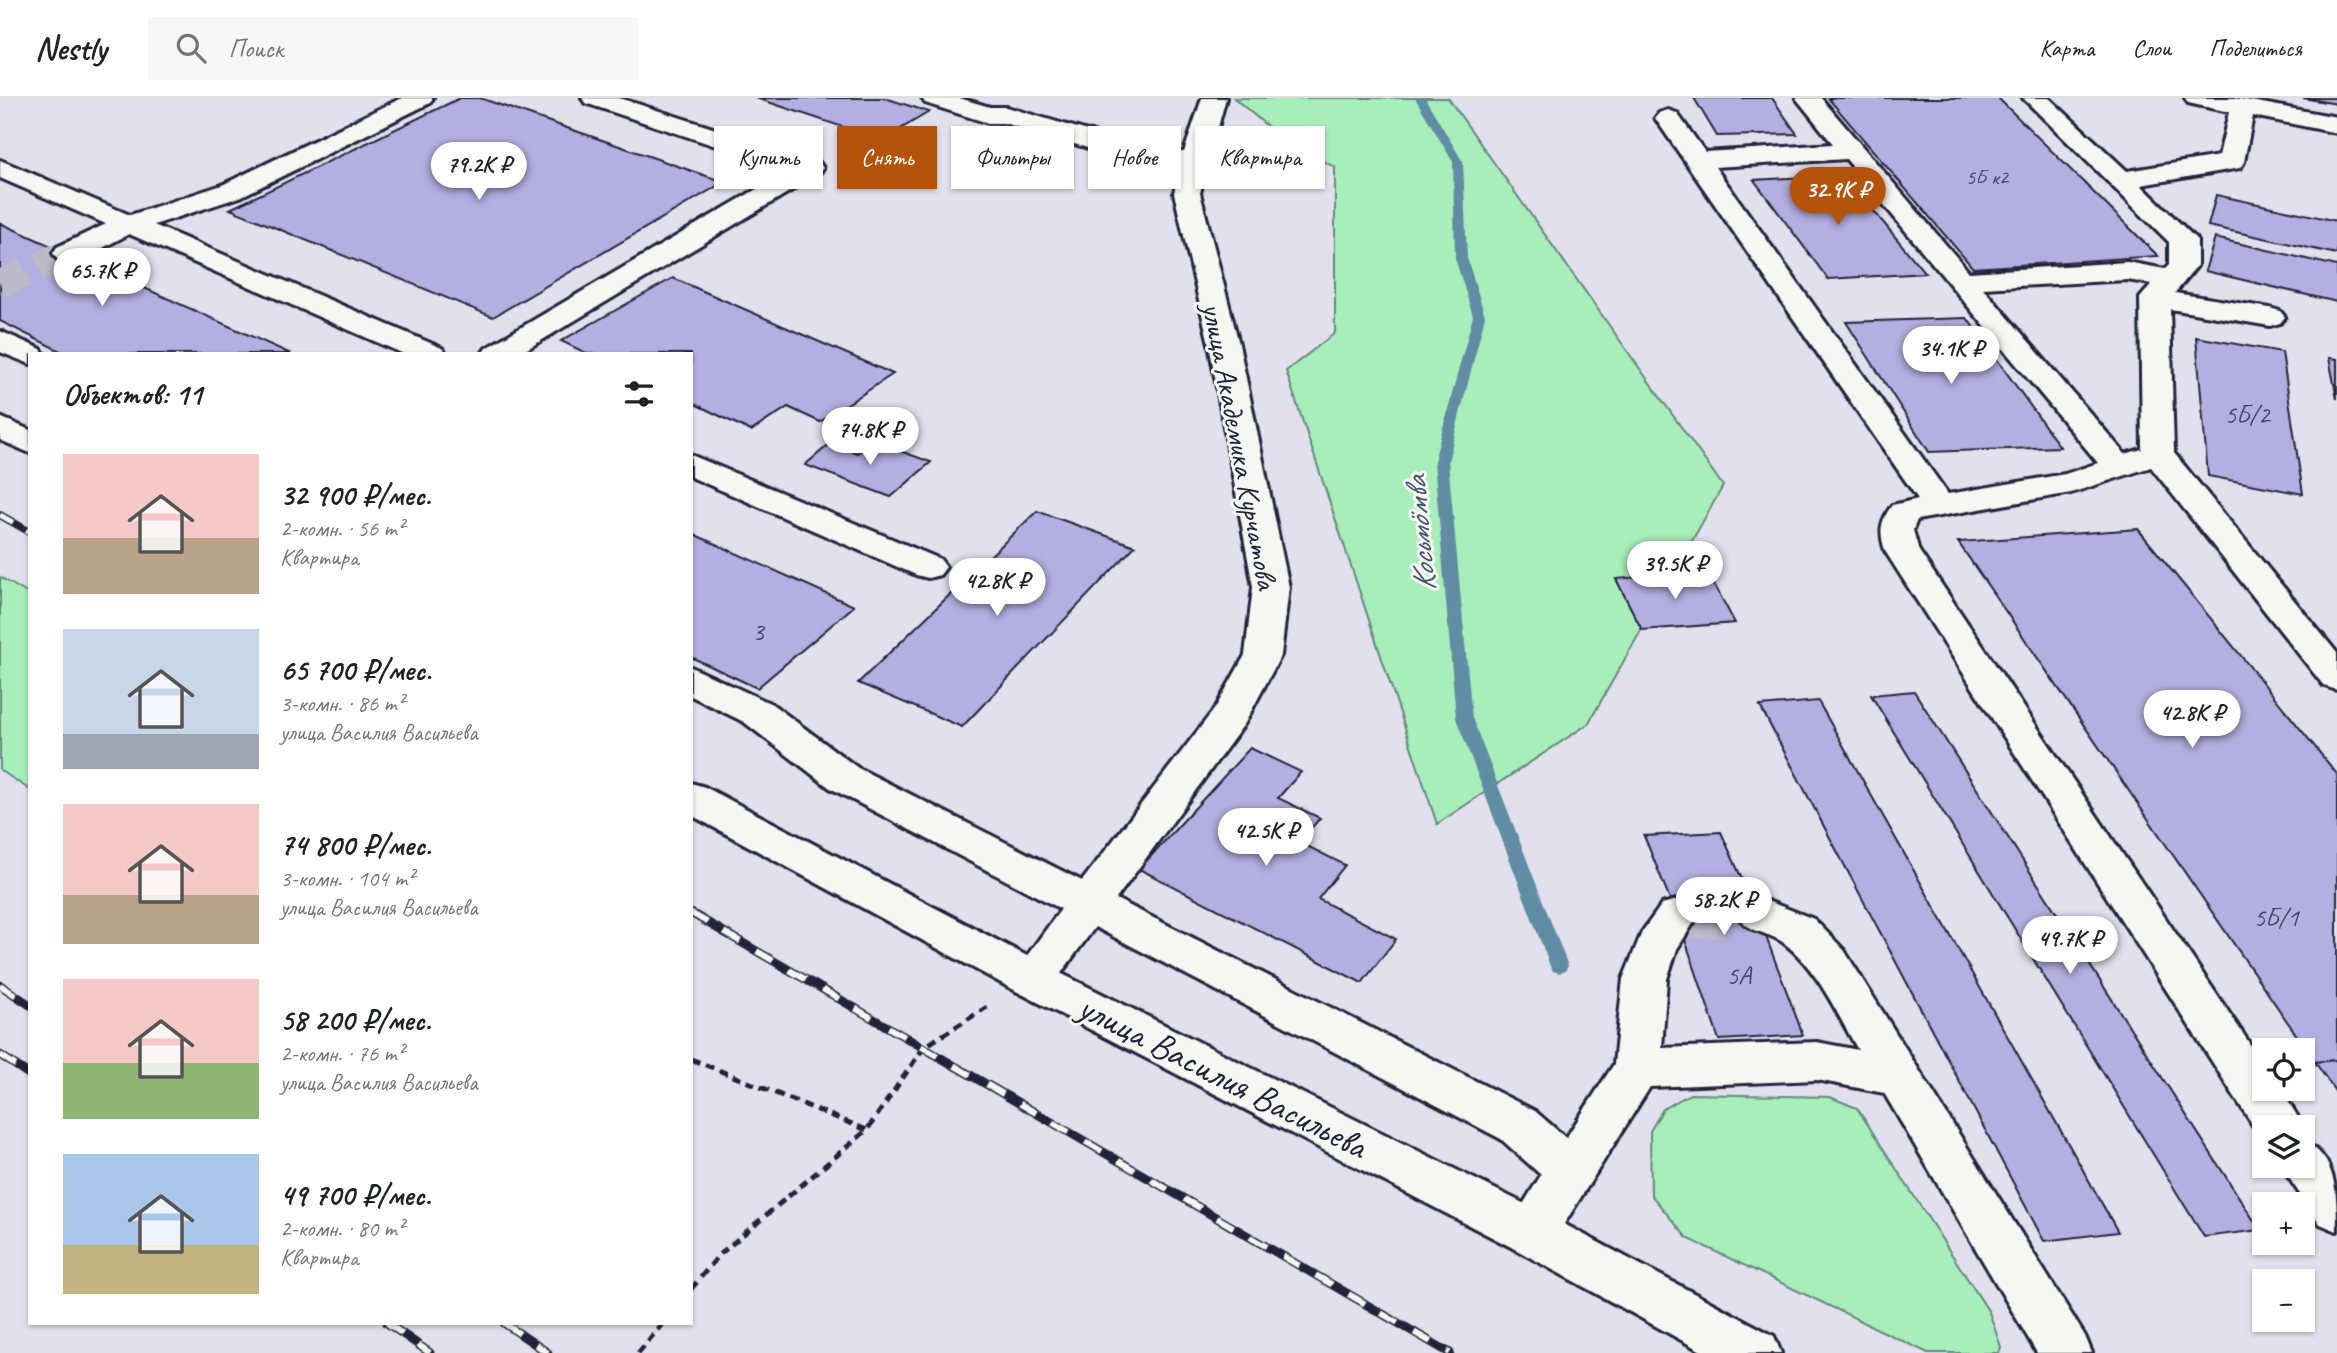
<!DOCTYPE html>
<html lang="ru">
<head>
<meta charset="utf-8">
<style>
  body { margin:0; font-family:Caveat,sans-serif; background:#f6f6f6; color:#202124; height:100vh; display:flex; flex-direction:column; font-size:26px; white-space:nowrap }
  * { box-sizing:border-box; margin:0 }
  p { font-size:23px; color:#757577 }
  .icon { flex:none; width:38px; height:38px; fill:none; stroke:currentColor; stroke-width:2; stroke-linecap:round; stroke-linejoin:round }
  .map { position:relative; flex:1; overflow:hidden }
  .sheet { position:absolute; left:28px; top:254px; width:665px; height:973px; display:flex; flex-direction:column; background:#fff; border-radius:0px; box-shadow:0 2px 5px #0004 }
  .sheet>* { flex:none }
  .top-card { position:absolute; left:714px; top:28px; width:665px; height:63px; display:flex; gap:14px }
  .buttons { position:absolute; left:2252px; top:940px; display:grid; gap:14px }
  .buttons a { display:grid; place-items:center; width:63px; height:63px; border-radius:0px; background:#fff; box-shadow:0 2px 5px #0004; font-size:35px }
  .price { position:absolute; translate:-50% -60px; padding:0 16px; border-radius:24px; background:#fff; color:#222; font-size:23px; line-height:46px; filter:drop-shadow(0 2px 4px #0008) }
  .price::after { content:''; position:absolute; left:50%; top:42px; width:21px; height:16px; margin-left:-10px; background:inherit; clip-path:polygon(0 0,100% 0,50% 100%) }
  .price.active { background:#b45309; color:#fff }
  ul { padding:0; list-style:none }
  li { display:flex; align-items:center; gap:21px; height:175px; padding:0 35px }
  li span { display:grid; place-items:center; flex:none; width:196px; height:140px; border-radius:0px; color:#555 }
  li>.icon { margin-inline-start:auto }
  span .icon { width:84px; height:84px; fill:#fffc; stroke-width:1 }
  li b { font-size:30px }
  h2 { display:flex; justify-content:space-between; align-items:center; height:84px; padding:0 35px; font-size:30px }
  .tag { padding:0 24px; border-radius:0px; background:#fff; box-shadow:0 2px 5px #0004; font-size:24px; line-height:63px }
  .tag.active { background:#b45309; color:#fff }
  header { display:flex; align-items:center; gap:42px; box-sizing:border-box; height:98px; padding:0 35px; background:#fff; border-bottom:2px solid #e0e0e0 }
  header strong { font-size:33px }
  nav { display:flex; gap:38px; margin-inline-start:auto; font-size:24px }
  .search { width:490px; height:63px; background:#f6f6f6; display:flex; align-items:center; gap:18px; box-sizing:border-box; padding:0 24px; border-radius:0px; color:#757577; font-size:26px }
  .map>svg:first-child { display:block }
</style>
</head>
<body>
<header>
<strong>Nestly</strong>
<div class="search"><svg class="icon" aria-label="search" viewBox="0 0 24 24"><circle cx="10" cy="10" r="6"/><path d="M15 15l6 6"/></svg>Поиск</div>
<nav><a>Карта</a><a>Слои</a><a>Поделиться</a></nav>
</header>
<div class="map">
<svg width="2337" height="1255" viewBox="0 0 2337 1255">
  <rect width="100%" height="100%" fill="#e2e0ed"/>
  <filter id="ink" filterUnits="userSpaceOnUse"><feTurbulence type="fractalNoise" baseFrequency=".0143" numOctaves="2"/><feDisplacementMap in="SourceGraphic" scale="14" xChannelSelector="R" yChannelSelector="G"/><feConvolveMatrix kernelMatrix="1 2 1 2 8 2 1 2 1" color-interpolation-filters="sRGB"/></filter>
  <g filter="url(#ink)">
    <g fill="#a7eebb" stroke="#64887b" stroke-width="2">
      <path d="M 1234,0 L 1448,0 L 1723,388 L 1588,626 L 1437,726 L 1286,273 L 1335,235 L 1335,69 L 1286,44 Z"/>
      <path d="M 0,479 L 30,497 L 30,692 L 0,672 Z"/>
      <path d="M 1690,996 L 1830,999 L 1857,1010 L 1989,1214 L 2001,1249 L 1999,1255 L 1928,1255 L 1687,1140 L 1651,1097 L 1650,1033 L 1663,1011 Z"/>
    </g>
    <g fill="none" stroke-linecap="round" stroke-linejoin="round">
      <path fill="#608da3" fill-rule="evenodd" d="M 1415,0 L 1425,0 L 1463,64 L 1467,160 L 1485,218 L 1448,363 L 1472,620 L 1568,868 L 1565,873 L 1559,875 L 1553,873 L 1550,868 L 1456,620 L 1434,363 L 1473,218 L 1455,160 L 1453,64 Z"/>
    </g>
    <g fill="#b5aee0" stroke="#22223b" stroke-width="2">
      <path d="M 460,0 L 480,0 L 724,84 L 493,219 L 230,111 Z"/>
      <path d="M 756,0 L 885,0 L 929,14 L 882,42 Z"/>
      <path d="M 1694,0 L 1772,0 L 1797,36 L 1717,38 Z"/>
      <path d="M 1828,0 L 1998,0 L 2158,158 L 1973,170 Z"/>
      <path d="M 2303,0 L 2337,0 L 2337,6 Z"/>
      <path d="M 1844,77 L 1925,175 L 1828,181 L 1754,82 Z"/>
      <path d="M 2216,97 L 2337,123 L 2337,156 L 2208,128 Z"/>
      <path d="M 0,125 L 291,256 L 66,256 L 0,223 Z"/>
      <path d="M 2215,140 L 2337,168 L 2337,204 L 2205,173 Z"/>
      <path d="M 673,180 L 893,276 L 820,324 L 788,309 L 751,333 L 691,304 L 691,256 L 588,256 L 561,243 Z"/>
      <path d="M 1967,220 L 2060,349 L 1929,354 L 1846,224 Z"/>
      <path d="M 2196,239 L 2282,254 L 2303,396 L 2208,378 Z"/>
      <path d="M 2329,260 L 2337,261 L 2337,301 Z"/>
      <path d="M 872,343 L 931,364 L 891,399 L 805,367 L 831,345 L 857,355 Z"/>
      <path d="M 1037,413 L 1135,448 L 962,629 L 858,585 Z"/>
      <path d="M 2138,431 L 2337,676 L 2337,962 L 2315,964 L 1958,444 Z"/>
      <path d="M 691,435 L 854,508 L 757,590 L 691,559 Z"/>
      <path d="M 1707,473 L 1735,525 L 1642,532 L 1616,481 Z"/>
      <path d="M 1914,593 L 2260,1132 L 2204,1139 L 1871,597 Z"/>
      <path d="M 1818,603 L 2118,1134 L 2044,1143 L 1760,608 Z"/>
      <path d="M 1250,650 L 1301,674 L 1278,700 L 1320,720 L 1299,744 L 1345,767 L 1318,801 L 1396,841 L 1362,885 L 1139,771 Z"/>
      <path d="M 1721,734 L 1757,815 L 1803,937 L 1719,942 L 1677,818 L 1644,738 Z"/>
      <path d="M 2337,962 L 2337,996 L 2315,964 Z"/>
    </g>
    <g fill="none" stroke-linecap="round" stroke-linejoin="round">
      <path stroke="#bcbac9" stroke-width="28" stroke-dasharray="28 14" stroke-linecap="butt" d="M 0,186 L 67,155"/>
      <path stroke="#bcbac9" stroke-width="46" stroke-dasharray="46 23" stroke-linecap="butt" d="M 1677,818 L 1757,815"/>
      <defs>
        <g id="minor">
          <path d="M 402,0 L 433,0 L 430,5 L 240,99 L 154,127 L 442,250 L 446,256 L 404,256 L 129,136 C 108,146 80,167 57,161 L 53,155 L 57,149 L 106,126 L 0,80 L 0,62 L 130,117 L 222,87 Z"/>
          <path d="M 582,0 L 619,0 L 819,64 L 823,70 L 819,76 L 519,256 L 482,256 L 486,250 L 789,72 L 585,5 Z"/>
          <path d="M 922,0 L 959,0 L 990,9 L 1006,9 L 1152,52 L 1184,54 L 1202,0 L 1226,0 L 1200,95 L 1239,246 L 1289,489 L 1281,557 L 1245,625 L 1116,801 L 1535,1013 L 1566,1040 L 1614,966 L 1623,881 L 1642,834 L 1662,806 L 1677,802 L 1692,806 L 1698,818 L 1677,851 L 1667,881 L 1662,950 L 1817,944 L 1858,952 C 1837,916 1818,871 1784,845 C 1767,833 1746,835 1736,815 L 1742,803 L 1757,799 L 1814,821 L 1844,852 L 2085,1238 L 2092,1255 L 2037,1255 L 1884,995 L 1817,982 L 1650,989 L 1549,1150 L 1531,1156 L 1513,1150 L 1506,1134 L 1541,1077 L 1501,1041 L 1095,829 L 1048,893 L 1032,899 L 1016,893 L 1010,881 L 1061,811 L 830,690 L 744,624 L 691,598 L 691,569 L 772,606 L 858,670 L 1082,783 L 1216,609 L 1245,557 L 1253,489 L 1209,246 L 1174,95 L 1179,70 L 1141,66 L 1004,25 L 988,25 L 925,5 Z"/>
          <path d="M 1796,0 L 1821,0 L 1969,174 L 2127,164 L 2165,171 L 2169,167 L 2169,144 L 2023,0 L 2049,0 L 2127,73 L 2219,58 L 2229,14 L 2188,5 L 2185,0 L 2235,0 L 2337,19 L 2337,35 L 2253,18 L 2244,64 L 2240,70 L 2141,87 L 2197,142 L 2197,168 L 2175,195 L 2270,210 L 2280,213 L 2285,219 L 2280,225 L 2270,228 L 2170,211 L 2174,355 L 2337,555 L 2337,592 L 2324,588 L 2151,369 L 2071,395 L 1917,422 L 1913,432 L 1919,453 L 2264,967 L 2264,990 L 2280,990 L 2304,1029 L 2303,1030 L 2264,1029 L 2263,1043 L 1885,453 C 1879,433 1880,424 1892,407 L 1918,401 L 1655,20 L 1659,15 L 1668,12 L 1677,15 L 1705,54 L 1833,46 ZM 1846,61 L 2098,365 L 2065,376 L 1948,396 L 1715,69 ZM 2127,182 L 2152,186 L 2140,200 L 2142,351 L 2125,356 L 1983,190 Z"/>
          <path d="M 0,233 L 41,251 L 44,256 L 30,256 L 30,266 L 0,254 Z"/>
          <path d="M 691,357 L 940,461 L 946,469 L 940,477 L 928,480 L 916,477 L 691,379 Z"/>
          <path d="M 2303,1043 C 2337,1059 2337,1094 2337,1133 L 2320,1126 L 2281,1068 L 2303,1068 Z"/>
        </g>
        <g id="major">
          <path d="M 0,319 L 30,332 L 30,355 L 0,342 Z"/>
          <path d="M 691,685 L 705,689 L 1048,869 L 1549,1118 L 1774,1238 L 1781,1255 L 1705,1255 L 1513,1150 L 1016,893 L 691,717 Z"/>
        </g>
      </defs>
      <use href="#minor" stroke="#22223b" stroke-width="6"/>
      <use href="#major" stroke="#22223b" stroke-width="6"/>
      <g stroke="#22223b" stroke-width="5" stroke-dasharray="9 6" stroke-linecap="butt">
        <path d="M 691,961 L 867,1032"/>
        <path d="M 691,1191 L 720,1156 L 867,1032 L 924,949 L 987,909"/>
        <path d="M 638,1255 L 663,1225"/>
      </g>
      <use href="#minor" fill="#f6f6f2" fill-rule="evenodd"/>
      <use href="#major" fill="#f6f6f2" fill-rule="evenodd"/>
      <defs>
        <path id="rail-far1" d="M 0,417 L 30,434"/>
        <g id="rail">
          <path d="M 691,815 L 1450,1255"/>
          <path d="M 0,887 L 30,907"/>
          <path d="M 0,957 L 30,977"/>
          <path d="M 387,1225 L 430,1255"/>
          <path d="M 504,1225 L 548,1255"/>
        </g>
      </defs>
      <use href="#rail-far1" stroke="#22223b" stroke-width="8"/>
      <use href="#rail" stroke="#22223b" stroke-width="9"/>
      <use href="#rail-far1" stroke="#f6f6f2" stroke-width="5" stroke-dasharray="15" stroke-linecap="butt"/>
      <use href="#rail" stroke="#f6f6f2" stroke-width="6" stroke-dasharray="19" stroke-linecap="butt"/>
    </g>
  </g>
  <g text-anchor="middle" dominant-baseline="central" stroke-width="6" stroke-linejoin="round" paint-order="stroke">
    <g font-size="21" fill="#474564">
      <text x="1987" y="79">5Б к2</text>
    </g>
    <g font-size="26" fill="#474564">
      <text x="2247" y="316">5Б/2</text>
      <text x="758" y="533">3</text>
      <text x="2276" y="819">5Б/1</text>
      <text x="1739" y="877">5А</text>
    </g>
    <g font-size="30" fill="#22223b" stroke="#f6f6f2">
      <text transform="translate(1240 348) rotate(79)">улица Академика Курчатова</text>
    </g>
    <g font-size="32" font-style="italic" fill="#41586f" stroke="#f6f6f2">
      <text transform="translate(1420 436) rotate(-95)">Косьмӧмва</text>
    </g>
    <g font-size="37" fill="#22223b" stroke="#f6f6f2">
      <text transform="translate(1223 978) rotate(27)">улица Василия Васильева</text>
    </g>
  </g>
</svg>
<div class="buttons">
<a><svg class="icon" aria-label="locate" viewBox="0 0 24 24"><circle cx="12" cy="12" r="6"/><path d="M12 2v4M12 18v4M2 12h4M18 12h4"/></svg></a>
<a><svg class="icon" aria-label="layers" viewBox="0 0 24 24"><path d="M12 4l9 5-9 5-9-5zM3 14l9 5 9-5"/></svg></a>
<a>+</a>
<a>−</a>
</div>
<b class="price" style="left:479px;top:104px">79.2K ₽</b>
<b class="price active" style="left:1838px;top:129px">32.9K ₽</b>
<b class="price" style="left:102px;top:210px">65.7K ₽</b>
<b class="price" style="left:1951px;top:288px">34.1K ₽</b>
<b class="price" style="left:870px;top:369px">74.8K ₽</b>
<b class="price" style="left:1675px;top:503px">39.5K ₽</b>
<b class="price" style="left:997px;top:520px">42.8K ₽</b>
<b class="price" style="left:2192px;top:652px">42.8K ₽</b>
<b class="price" style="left:1266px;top:770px">42.5K ₽</b>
<b class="price" style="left:1724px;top:839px">58.2K ₽</b>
<b class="price" style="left:2070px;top:878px">49.7K ₽</b>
<div class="top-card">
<a class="tag">Купить</a>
<a class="tag active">Снять</a>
<a class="tag">Фильтры</a>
<a class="tag">Новое</a>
<a class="tag">Квартира</a>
</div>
<section class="sheet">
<h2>Объектов: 11<svg class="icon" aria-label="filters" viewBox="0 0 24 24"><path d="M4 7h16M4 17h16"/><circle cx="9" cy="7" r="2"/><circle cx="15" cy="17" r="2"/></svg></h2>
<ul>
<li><span style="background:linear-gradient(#f6c9c9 60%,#b9a48a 0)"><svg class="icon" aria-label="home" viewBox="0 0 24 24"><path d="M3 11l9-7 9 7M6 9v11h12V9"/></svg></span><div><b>32 900 ₽/мес.</b><p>2-комн. · 56 m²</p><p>Квартира</p></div></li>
<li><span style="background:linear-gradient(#c9d6e8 75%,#9aa5b1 0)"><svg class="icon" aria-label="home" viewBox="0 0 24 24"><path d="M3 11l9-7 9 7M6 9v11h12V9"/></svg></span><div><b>65 700 ₽/мес.</b><p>3-комн. · 86 m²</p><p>улица Василия Васильева</p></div></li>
<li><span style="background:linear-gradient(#f6c9c9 65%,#b9a48a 0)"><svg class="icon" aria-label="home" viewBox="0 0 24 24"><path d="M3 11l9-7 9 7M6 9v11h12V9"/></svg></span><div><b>74 800 ₽/мес.</b><p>3-комн. · 104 m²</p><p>улица Василия Васильева</p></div></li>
<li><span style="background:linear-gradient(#f6c9c9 60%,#8fb573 0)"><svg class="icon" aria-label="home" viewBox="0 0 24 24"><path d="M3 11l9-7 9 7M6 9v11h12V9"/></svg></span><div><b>58 200 ₽/мес.</b><p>2-комн. · 76 m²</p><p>улица Василия Васильева</p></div></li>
<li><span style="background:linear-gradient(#a9c7e8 65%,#c2b280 0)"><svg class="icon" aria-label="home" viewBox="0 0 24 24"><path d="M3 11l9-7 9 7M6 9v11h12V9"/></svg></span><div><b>49 700 ₽/мес.</b><p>2-комн. · 80 m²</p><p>Квартира</p></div></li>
</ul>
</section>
</div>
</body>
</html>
